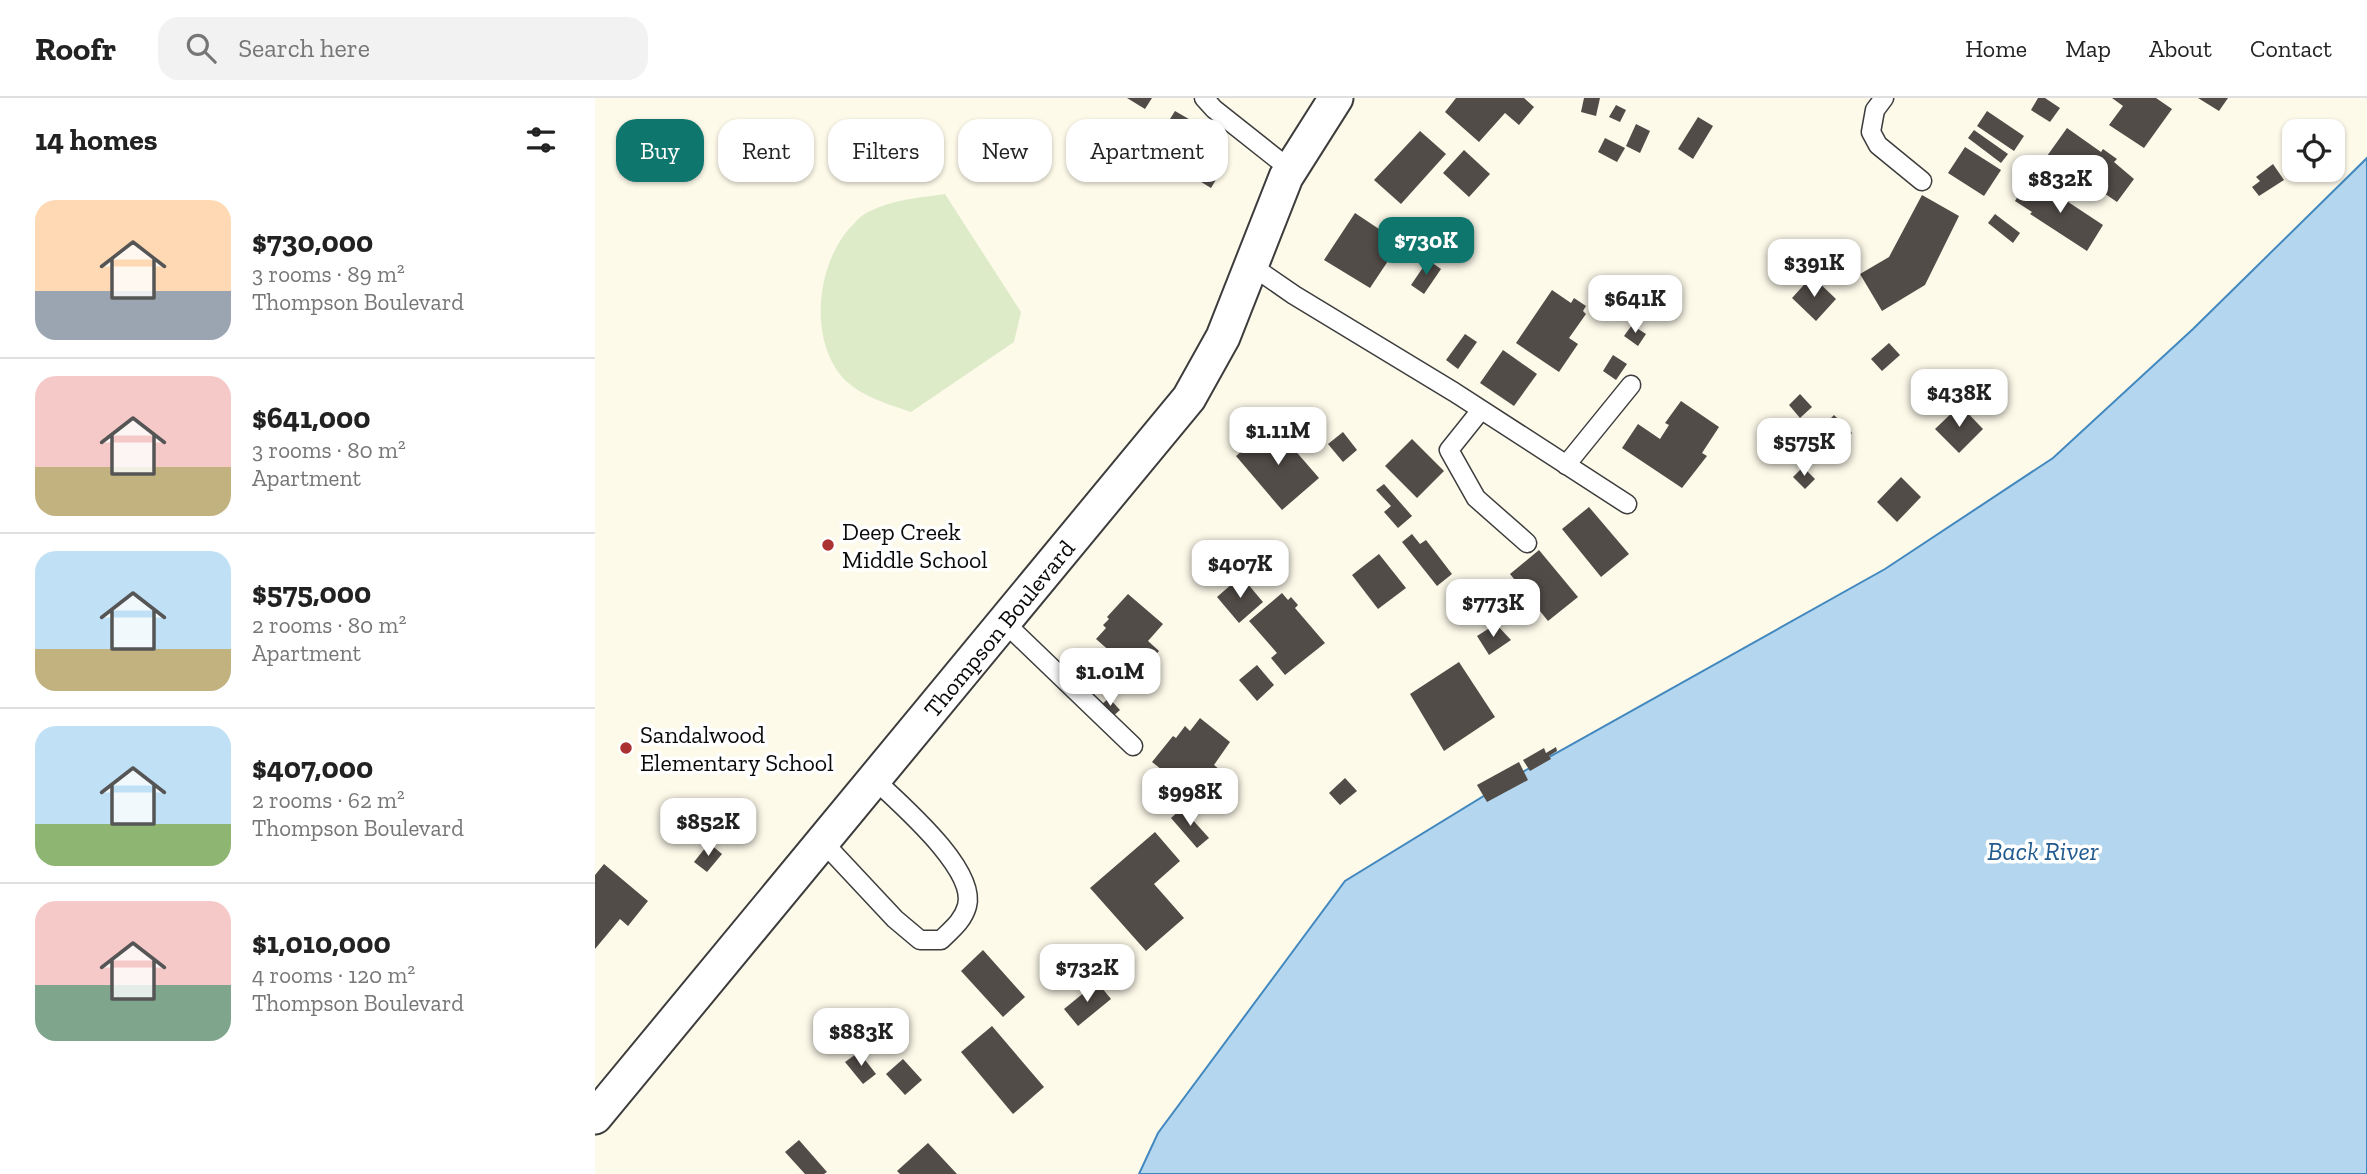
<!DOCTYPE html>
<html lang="en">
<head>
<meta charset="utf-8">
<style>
  body { margin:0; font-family:"Zilla Slab",serif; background:#f2f2f2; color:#222; height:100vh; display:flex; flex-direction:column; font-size:26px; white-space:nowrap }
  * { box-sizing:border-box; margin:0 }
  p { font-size:23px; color:#767676 }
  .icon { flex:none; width:38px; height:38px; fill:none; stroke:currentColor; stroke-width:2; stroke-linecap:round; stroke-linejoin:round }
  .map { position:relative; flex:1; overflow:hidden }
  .panel { display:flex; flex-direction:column; background:#fff; width:595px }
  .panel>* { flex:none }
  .top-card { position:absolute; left:21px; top:21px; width:665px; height:63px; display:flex; gap:14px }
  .tools { position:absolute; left:1687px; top:21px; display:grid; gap:14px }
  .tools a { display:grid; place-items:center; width:63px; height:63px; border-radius:14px; background:#fff; box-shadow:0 2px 5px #0004; font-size:35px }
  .price { position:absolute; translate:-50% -60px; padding:0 16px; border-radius:14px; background:#fff; color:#222; font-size:23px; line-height:46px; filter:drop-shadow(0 2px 4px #0008) }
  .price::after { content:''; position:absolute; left:50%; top:42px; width:21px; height:16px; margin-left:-10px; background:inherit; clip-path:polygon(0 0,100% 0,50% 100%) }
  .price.current { background:#0f766e; color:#fff }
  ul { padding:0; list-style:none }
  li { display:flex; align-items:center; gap:21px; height:175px; padding:0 35px }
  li+li { border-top:2px solid #e0e0e0 }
  li span { display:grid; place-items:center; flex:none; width:196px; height:140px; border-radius:21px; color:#555 }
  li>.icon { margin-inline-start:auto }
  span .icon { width:84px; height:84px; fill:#fffc; stroke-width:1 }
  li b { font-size:30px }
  h2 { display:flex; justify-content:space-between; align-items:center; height:84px; padding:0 35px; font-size:30px }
  .tag { padding:0 24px; border-radius:21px; background:#fff; box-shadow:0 2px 5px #0004; font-size:24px; line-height:63px }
  .tag.current { background:#0f766e; color:#fff }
  header { display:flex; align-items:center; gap:42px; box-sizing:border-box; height:98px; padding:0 35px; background:#fff; border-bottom:2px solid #e0e0e0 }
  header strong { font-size:33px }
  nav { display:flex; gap:38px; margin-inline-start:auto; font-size:24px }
  .search { width:490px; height:63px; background:#f2f2f2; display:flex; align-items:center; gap:18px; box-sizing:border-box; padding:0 24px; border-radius:21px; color:#767676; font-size:26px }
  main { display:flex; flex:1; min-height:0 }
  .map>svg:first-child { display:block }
</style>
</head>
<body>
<header>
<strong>Roofr</strong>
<div class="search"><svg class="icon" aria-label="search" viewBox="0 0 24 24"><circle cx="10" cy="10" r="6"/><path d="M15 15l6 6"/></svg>Search here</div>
<nav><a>Home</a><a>Map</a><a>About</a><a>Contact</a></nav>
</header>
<main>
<section class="panel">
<h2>14 homes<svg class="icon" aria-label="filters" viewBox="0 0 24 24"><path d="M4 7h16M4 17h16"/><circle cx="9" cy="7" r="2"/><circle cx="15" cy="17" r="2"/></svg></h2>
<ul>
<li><span style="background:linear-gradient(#ffd9b3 65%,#9aa5b1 0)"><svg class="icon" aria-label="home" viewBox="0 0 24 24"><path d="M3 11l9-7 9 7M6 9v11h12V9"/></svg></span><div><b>$730,000</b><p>3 rooms · 89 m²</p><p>Thompson Boulevard</p></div></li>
<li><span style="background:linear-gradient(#f6c9c9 65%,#c2b280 0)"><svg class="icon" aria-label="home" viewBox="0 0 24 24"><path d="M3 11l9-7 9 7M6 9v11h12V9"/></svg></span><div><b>$641,000</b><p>3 rooms · 80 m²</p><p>Apartment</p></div></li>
<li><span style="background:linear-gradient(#bfe0f5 70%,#c2b280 0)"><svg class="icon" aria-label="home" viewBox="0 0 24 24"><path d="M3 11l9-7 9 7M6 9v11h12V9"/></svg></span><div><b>$575,000</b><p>2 rooms · 80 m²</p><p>Apartment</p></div></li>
<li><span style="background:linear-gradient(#bfe0f5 70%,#8fb573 0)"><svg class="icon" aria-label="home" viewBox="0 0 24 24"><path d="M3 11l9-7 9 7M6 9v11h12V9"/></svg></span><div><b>$407,000</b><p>2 rooms · 62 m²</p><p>Thompson Boulevard</p></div></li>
<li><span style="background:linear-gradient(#f6c9c9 60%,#7fa58c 0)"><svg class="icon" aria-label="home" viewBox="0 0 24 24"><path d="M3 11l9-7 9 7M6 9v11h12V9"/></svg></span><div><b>$1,010,000</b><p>4 rooms · 120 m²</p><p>Thompson Boulevard</p></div></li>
</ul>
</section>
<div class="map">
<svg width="1772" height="1076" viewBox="0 0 1772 1076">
  <rect width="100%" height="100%" fill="#fdfaea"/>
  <path fill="#deebc8" d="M 350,96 L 426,214 L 419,244 L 316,314 C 293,306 267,299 249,281 C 214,243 221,170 253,132 C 258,127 262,121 268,117 C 293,102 322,100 350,96 Z"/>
  <path fill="#b4d7ef" stroke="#4288bf" stroke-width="2" d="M 1772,60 L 1772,1076 L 544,1076 L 563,1035 L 750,783 L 931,672 L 1290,471 L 1458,360 L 1598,231 Z"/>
  <g fill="#524c48">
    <path d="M 532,0 L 557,0 L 550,11 Z"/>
    <path d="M 861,0 L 929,0 L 939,9 L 924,27 L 910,15 L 884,44 L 850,14 Z"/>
    <path d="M 989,0 L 1005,0 L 1001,18 L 986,14 Z"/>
    <path d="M 1443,0 L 1450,0 L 1465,10 L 1455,24 L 1436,12 Z"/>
    <path d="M 1517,0 L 1561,0 L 1577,11 L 1549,50 L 1514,27 L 1528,8 Z"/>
    <path d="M 1603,0 L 1633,0 L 1624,13 Z"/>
    <path d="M 1021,7 L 1031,12 L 1025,24 L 1014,19 Z"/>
    <path d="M 580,13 L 599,24 L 601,22 L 632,42 L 623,57 L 629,61 L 624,68 L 628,70 L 616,90 L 572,63 L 587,40 L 570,29 Z"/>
    <path d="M 1392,13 L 1429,38 L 1419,53 L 1382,28 Z"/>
    <path d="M 1103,19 L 1118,28 L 1098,61 L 1083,51 Z"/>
    <path d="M 1041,26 L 1055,33 L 1045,55 L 1031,48 Z"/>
    <path d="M 1472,30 L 1506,54 L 1508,51 L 1522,61 L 1519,64 L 1539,81 L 1522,104 L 1487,80 L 1485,83 L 1452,58 Z"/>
    <path d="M 565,31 L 574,37 L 562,54 L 553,49 Z"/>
    <path d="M 1379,32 L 1413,56 L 1406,65 L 1373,40 Z"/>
    <path d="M 825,33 L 851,56 L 806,106 L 779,82 Z"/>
    <path d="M 1010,40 L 1030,50 L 1022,64 L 1003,54 Z"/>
    <path d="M 1370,49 L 1406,72 L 1389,98 L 1353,75 Z"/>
    <path d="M 869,52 L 895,76 L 874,99 L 848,75 Z"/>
    <path d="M 1678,66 L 1689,82 L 1664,98 L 1657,89 L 1665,83 L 1661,79 Z"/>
    <path d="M 1433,82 L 1450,93 L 1452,90 L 1508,127 L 1492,153 L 1435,116 L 1437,114 L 1420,103 Z"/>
    <path d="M 1327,97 L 1364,118 L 1330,187 L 1287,213 L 1265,176 L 1294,159 Z"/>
    <path d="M 760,115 L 796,139 L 790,148 L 799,154 L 775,190 L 729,162 Z"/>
    <path d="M 1400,116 L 1425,135 L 1418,145 L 1393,125 Z"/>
    <path d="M 833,162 L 846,171 L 829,196 L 816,187 Z"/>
    <path d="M 1217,178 L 1241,201 L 1221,223 L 1197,200 Z"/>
    <path d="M 1043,180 L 1068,200 L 1058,213 L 1032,193 Z"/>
    <path d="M 957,192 L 976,205 L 979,200 L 991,208 L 988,213 L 991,216 L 974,240 L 983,246 L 964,274 L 921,245 Z"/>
    <path d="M 1037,227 L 1051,236 L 1043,248 L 1029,238 Z"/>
    <path d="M 870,236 L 882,244 L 863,271 L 851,262 Z"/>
    <path d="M 1294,245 L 1305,257 L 1287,273 L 1276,261 Z"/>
    <path d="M 908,252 L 942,276 L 919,308 L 885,285 Z"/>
    <path d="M 1018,257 L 1032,266 L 1021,282 L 1008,273 Z"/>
    <path d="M 1205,296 L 1217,309 L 1205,320 L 1194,307 Z"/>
    <path d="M 1086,303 L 1124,329 L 1107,355 L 1112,358 L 1087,390 L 1027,350 L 1043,326 L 1065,341 L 1074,327 L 1070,325 Z"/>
    <path d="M 1365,307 L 1388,331 L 1364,355 L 1340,331 Z"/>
    <path d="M 1239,317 L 1257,335 L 1236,357 L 1230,352 L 1224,359 L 1213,348 L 1218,342 L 1209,334 L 1222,320 L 1229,327 Z"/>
    <path d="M 678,327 L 724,380 L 687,412 L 641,358 Z"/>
    <path d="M 748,334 L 762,352 L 748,364 L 733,346 Z"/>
    <path d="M 817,341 L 849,373 L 822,400 L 790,368 Z"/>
    <path d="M 1208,369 L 1220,381 L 1210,391 L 1198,379 Z"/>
    <path d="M 1306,379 L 1326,399 L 1302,424 L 1282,404 Z"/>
    <path d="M 789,386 L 817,418 L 803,430 L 789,414 L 796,408 L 781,392 Z"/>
    <path d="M 994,409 L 1034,456 L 1006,479 L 967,431 Z"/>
    <path d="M 817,436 L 825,446 L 831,442 L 857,476 L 842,488 L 807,444 Z"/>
    <path d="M 944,452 L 983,499 L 953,523 L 915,476 Z"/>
    <path d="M 784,456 L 811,490 L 783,511 L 757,477 Z"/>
    <path d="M 646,478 L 668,504 L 644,525 L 622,499 Z"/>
    <path d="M 687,495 L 693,502 L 696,499 L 703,507 L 700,510 L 730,545 L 690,577 L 676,560 L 682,555 L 654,523 Z"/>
    <path d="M 533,496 L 568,526 L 553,543 L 564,553 L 543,578 L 501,541 L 511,530 L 508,527 L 514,521 L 512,519 Z"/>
    <path d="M 901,526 L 916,542 L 894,557 L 882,538 Z"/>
    <path d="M 864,564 L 900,619 L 849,653 L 815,596 Z"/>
    <path d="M 662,567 L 679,587 L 662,603 L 644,582 Z"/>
    <path d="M 514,600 L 525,612 L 516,620 L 505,608 Z"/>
    <path d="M 605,620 L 635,644 L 619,667 L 634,679 L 616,701 L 601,689 L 596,695 L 557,664 L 578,638 L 581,640 L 590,628 L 595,633 Z"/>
    <path d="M 961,649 L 962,653 L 954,658 L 956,661 L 935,673 L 928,662 L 949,650 L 951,655 Z"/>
    <path d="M 924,664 L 933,682 L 892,704 L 882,687 Z"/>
    <path d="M 750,680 L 762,693 L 745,707 L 734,695 Z"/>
    <path d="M 587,710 L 614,740 L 602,750 L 576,720 Z"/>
    <path d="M 560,734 L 585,763 L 559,786 L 589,820 L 551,853 L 495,790 Z"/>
    <path d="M 114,745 L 127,756 L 112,774 L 99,764 Z"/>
    <path d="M 9,766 L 53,803 L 33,828 L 25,821 L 0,851 L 0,777 Z"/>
    <path d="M 388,852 L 430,899 L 408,919 L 366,873 Z"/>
    <path d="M 502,884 L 516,901 L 483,928 L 469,911 Z"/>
    <path d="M 397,928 L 449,989 L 418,1016 L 366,954 Z"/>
    <path d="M 264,954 L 281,976 L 268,986 L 250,964 Z"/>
    <path d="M 308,961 L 327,982 L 310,997 L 291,976 Z"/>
    <path d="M 204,1042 L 232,1074 L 229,1076 L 210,1076 L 190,1054 Z"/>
    <path d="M 333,1045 L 362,1076 L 305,1076 L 302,1073 Z"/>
  </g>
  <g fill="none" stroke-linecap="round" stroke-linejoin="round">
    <defs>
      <g id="service">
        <path d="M 609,0 L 619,11 L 696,72"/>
        <path d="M 1289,0 L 1280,12 L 1276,34 L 1283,47 L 1327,83"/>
        <path d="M 657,168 L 699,197 L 859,294 L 1032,406"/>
        <path d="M 886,312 L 854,352 L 881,400 L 932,445"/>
        <path d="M 971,367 L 1036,287"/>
        <path d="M 409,524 L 538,648"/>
        <path d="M 227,743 L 300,821 L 325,842 L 346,842 C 356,832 368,823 372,808 C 382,771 304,705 279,681"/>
      </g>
      <g id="minor">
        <path id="s1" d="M 0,1019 L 594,300 L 628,239 L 691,79 L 741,0"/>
      </g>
    </defs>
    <use href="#service" stroke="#3d3d3d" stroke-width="21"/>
    <use href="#minor" stroke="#3d3d3d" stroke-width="37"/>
    <use href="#service" stroke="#fff" stroke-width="18"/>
    <use href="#minor" stroke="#fff" stroke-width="33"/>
  </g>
  <g fill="#ac3132" stroke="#fff" stroke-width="2.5">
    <circle cx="233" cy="447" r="7"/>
    <circle cx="31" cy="650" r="7"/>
  </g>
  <g text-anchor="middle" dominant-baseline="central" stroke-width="7" stroke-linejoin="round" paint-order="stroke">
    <g font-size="24" fill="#0a0a0a" stroke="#fff" text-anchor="start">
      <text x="247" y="433">Deep Creek<tspan x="247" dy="28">Middle School</tspan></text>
      <text x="45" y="636">Sandalwood<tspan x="45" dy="28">Elementary School</tspan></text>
    </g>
    <g font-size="24" fill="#0a0a0a" stroke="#fff">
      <text stroke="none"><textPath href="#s1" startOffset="634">Thompson Boulevard</textPath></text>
    </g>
    <g font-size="26" font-style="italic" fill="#215b8f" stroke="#fff">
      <text x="1448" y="753">Back River</text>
    </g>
  </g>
</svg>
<div class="tools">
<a><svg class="icon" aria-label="locate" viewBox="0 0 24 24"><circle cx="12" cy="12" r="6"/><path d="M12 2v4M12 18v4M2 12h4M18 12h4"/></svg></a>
</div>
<b class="price" style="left:1465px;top:117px">$832K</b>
<b class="price current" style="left:831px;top:179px">$730K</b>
<b class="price" style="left:1219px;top:201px">$391K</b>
<b class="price" style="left:1040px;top:237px">$641K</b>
<b class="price" style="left:1364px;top:331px">$438K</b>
<b class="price" style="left:683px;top:369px">$1.11M</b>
<b class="price" style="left:1209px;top:380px">$575K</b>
<b class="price" style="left:645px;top:502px">$407K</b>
<b class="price" style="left:898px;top:541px">$773K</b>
<b class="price" style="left:515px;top:610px">$1.01M</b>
<b class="price" style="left:595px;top:730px">$998K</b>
<b class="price" style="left:113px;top:760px">$852K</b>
<b class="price" style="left:492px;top:906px">$732K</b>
<b class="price" style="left:266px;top:970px">$883K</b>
<div class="top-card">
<a class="tag current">Buy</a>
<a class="tag">Rent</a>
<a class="tag">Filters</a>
<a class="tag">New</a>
<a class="tag">Apartment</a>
</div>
</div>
</main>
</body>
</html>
